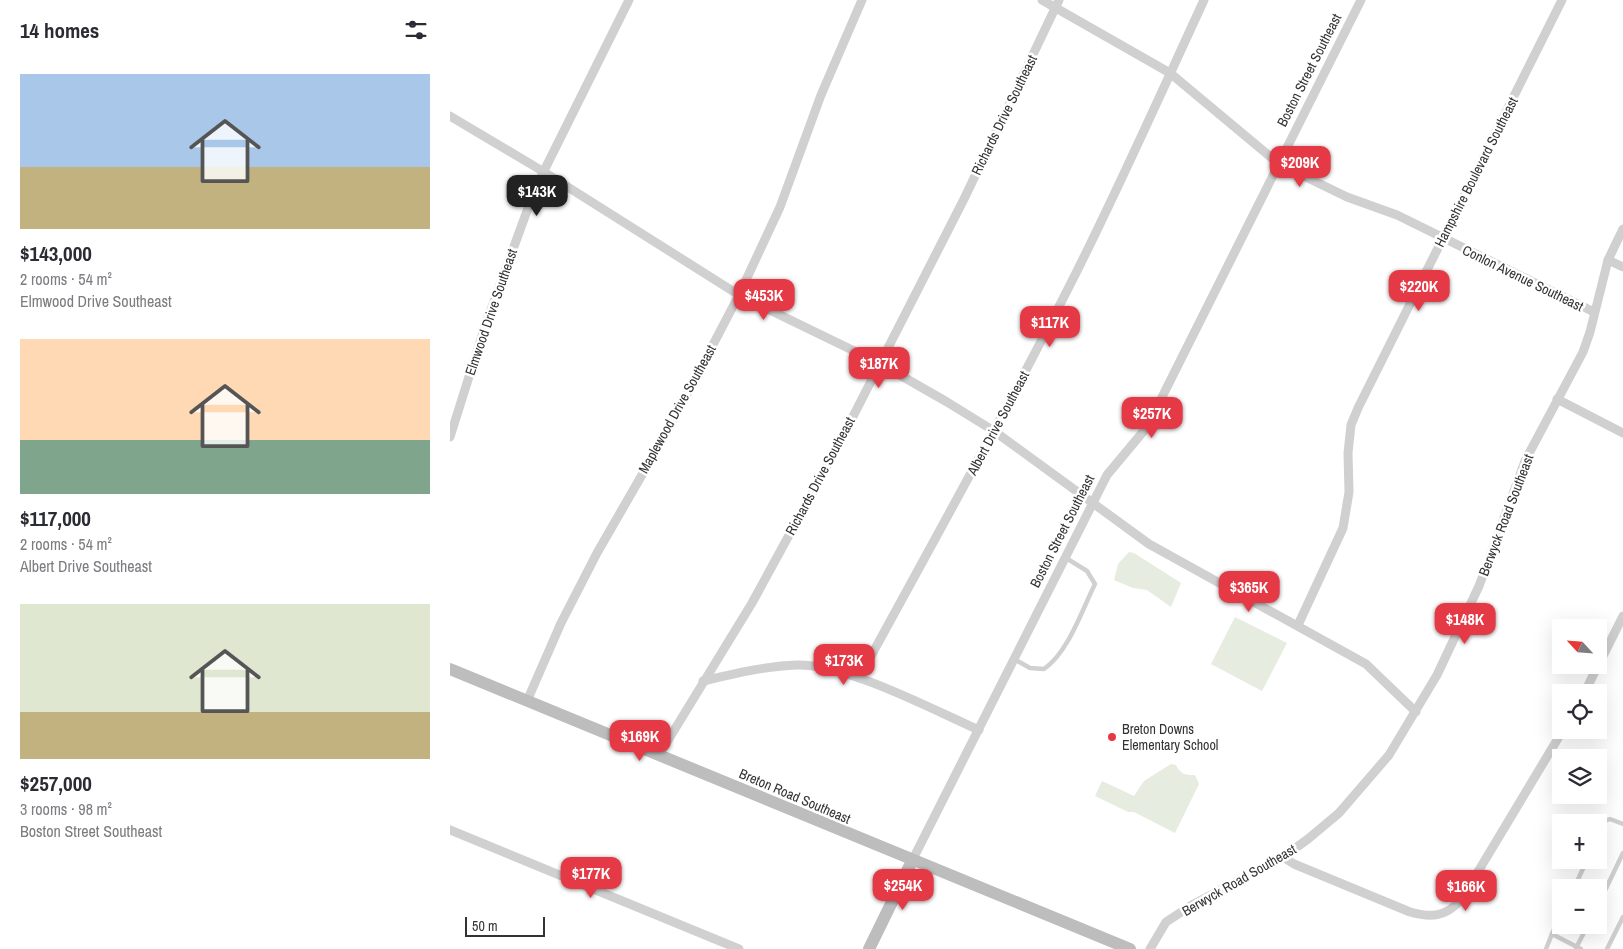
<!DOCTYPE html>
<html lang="en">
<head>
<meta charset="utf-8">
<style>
  body { margin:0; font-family:"Archivo Narrow",sans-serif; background:#f7f7f7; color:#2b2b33; height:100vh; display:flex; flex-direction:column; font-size:19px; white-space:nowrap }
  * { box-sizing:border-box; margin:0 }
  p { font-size:16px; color:#7c7c81 }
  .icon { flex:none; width:28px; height:28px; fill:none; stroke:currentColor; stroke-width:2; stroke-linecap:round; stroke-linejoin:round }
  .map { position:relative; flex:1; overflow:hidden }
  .details { display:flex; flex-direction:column; background:#fff; width:450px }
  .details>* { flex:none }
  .needle { width:32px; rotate:296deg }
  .controls { position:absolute; left:1102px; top:619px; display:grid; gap:10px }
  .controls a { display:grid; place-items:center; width:55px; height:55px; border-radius:0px; background:#fff; box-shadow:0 5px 20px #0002; font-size:25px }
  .scale { position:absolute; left:15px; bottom:12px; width:80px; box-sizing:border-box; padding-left:5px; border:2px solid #333; border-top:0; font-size:14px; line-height:18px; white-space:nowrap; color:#333; -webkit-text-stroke:4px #fff; paint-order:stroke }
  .price { position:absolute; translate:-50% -42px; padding:0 11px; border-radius:10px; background:#e63946; color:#fff; font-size:16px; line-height:32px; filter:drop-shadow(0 1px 2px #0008) }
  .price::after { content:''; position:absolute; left:50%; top:30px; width:15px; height:11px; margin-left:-8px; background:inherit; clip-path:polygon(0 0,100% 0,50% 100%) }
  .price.current { background:#222; color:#fff }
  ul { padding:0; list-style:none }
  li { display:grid; align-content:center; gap:10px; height:265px; padding:0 20px }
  li span { display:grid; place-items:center; height:155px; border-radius:0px; color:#555 }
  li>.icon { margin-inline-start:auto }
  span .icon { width:90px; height:90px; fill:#fffc; stroke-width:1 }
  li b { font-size:21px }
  h2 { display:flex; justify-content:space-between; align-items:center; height:60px; padding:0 20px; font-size:21px }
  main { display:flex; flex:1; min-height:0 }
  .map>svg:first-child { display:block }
</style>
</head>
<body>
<main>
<section class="details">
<h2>14 homes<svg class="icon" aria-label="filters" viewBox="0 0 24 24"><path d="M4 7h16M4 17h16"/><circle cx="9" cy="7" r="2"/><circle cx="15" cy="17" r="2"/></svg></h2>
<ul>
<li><span style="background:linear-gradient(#a9c7e8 60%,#c2b280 0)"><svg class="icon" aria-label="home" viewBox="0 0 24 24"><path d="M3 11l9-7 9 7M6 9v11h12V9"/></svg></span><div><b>$143,000</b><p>2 rooms · 54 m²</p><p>Elmwood Drive Southeast</p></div></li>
<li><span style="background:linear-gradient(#ffd9b3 65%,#7fa58c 0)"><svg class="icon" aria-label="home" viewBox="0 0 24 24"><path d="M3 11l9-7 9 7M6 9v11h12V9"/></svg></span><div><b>$117,000</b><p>2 rooms · 54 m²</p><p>Albert Drive Southeast</p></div></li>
<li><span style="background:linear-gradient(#dfe7d0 70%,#c2b280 0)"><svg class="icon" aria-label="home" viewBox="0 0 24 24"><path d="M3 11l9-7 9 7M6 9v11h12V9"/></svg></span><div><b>$257,000</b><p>3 rooms · 98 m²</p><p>Boston Street Southeast</p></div></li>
</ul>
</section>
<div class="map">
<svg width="1173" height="949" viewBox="0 0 1173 949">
  <rect width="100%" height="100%" fill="#fff"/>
  <g fill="#e6ecdf">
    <path d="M 679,552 L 684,553 L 731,583 L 721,607 L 697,590 L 683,588 L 664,580 L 668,564 Z"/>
    <path d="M 785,617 L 837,643 L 812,691 L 761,664 Z"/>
    <path d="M 721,764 L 726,765 C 730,774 735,775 745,775 L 749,784 L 725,833 L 684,812 L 678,812 L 645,796 L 652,781 L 684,796 L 694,781 Z"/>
  </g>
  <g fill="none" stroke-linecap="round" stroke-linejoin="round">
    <g stroke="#d0d0d0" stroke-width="4.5">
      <path d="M 564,659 L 580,668 L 594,669 C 618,653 632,610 645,584 L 637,571 L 616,558"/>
      <path d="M 1149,834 L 1155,821 L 1160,819 L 1173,824"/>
      <path d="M 1124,888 L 1137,860"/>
      <path d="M 1149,903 L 1173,853"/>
      <path d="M 1111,914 L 1102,934 L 1131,949"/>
      <path d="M 1126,948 L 1138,925"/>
      <path d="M 1096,949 L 1102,934"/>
      <path d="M 1157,949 L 1173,917"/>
    </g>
    <g stroke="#d0d0d0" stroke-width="9">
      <path d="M 592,0 L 720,73 L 829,164 L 897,197 L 947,215 L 1144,312"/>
      <path d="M 0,116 L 94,172 L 289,295 L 429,363 L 497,402 L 544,431 L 699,544 L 916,664 L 966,712"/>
      <path d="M 1158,260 L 1173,267"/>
      <path d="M 1107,399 L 1173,433"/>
      <path d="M 0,437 L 35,326 L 85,189 L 179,0"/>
      <path d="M 848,625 L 893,528 L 899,492 L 898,453 L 901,425 L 908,408 L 1112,0"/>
      <path d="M 1149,664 L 1173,616"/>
      <path d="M 409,678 C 482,544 557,410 626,273 C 671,183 712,91 754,0"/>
      <path d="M 253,681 C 283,674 315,666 347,665 C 397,664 481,709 529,730"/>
      <path d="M 1135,692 L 1148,665"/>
      <path d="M 77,701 L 111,623 L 147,553 L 223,421 L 289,295 L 330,207 L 371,95 L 412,0"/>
      <path d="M 209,755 L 302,603 L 391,440 L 514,199 L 609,0"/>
      <path d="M 0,830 L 289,949"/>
      <path d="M 833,857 L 844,864 L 960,912 C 981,918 995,917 1011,900 L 1113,730"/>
      <path d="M 462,861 L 657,475 L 697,427 L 911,0"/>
      <path d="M 700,949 L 716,922 L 742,905 L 833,857 L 858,839 L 889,813 L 939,755 L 987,675 L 1029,586 L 1075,461 L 1133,352 L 1140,332 L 1158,260 L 1173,229"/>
    </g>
    <g stroke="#bdbdbd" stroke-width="12">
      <path d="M 0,669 L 680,949"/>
      <path d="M 419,949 L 462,861"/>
    </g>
  </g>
  <circle fill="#e63946" stroke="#fff" stroke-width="2" cx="662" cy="737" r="5"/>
  <g text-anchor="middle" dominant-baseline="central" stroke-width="5" stroke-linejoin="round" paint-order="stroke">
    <g font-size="14" fill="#333" stroke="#fff">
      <text transform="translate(859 70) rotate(-63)">Boston Street Southeast</text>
      <text transform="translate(554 115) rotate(-64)">Richards Drive Southeast</text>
      <text transform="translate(1026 172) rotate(-63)">Hampshire Boulevard Southeast</text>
      <text transform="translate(1073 278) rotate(26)">Conlon Avenue Southeast</text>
      <text transform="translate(41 312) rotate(-71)">Elmwood Drive Southeast</text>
      <text transform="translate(227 409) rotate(-61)">Maplewood Drive Southeast</text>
      <text transform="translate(548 423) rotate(-62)">Albert Drive Southeast</text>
      <text transform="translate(370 476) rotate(-62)">Richards Drive Southeast</text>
      <text transform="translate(1056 515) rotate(-69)">Berwyck Road Southeast</text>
      <text transform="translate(612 531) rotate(-63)">Boston Street Southeast</text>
      <text transform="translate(345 796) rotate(23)">Breton Road Southeast</text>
      <text transform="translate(789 880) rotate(-30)">Berwyck Road Southeast</text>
    </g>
    <g font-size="14" fill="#333" stroke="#fff" text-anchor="start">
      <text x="672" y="729">Breton Downs<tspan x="672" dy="16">Elementary School</tspan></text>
    </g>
  </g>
</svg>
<div class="controls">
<a><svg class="needle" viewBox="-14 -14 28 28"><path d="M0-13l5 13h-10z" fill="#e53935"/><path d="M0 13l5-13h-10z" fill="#7c7c81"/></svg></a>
<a><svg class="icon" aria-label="locate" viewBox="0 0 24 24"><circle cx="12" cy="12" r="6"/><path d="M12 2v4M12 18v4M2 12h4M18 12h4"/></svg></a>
<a><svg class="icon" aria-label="layers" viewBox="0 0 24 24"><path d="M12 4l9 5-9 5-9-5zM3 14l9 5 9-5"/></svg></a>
<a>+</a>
<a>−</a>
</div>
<div class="scale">50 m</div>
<b class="price" style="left:850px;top:188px">$209K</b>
<b class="price current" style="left:87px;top:217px">$143K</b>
<b class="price" style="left:969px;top:312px">$220K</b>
<b class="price" style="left:314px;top:321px">$453K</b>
<b class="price" style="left:600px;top:348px">$117K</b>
<b class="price" style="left:429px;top:389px">$187K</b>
<b class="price" style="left:702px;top:439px">$257K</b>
<b class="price" style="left:799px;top:613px">$365K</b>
<b class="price" style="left:1015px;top:645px">$148K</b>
<b class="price" style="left:394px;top:686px">$173K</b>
<b class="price" style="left:190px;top:762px">$169K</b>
<b class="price" style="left:141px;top:899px">$177K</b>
<b class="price" style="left:453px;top:911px">$254K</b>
<b class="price" style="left:1016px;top:912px">$166K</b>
</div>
</main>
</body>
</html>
